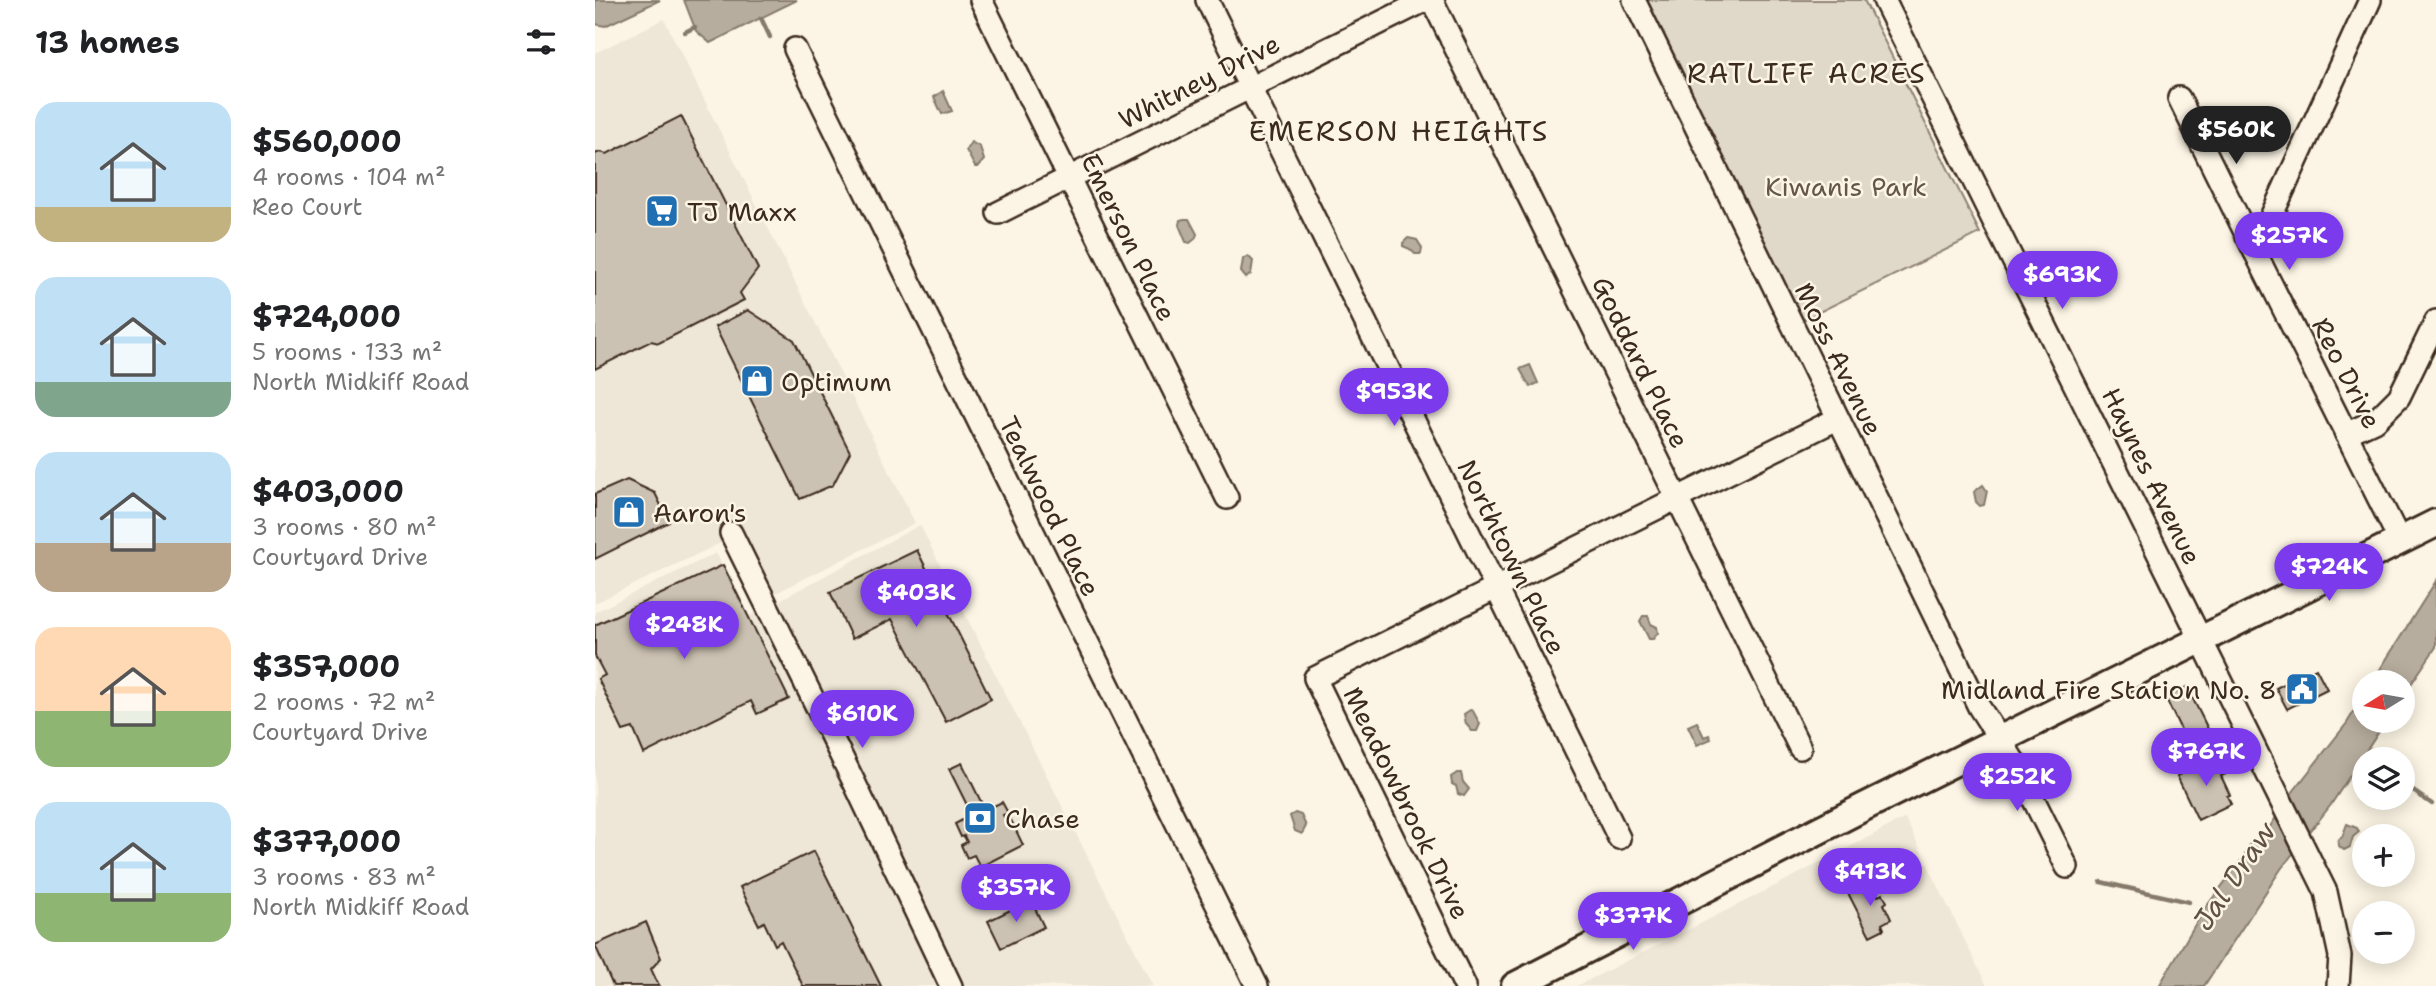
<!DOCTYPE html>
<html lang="en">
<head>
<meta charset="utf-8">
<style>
  body { margin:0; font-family:"Shantell Sans",sans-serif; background:#f2f2f2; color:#202124; height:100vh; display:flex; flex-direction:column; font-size:26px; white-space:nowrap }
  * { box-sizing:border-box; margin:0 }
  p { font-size:23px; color:#757577 }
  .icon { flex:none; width:38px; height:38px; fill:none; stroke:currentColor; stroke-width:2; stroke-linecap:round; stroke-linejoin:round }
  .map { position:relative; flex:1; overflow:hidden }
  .side { display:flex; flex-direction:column; background:#fff; width:595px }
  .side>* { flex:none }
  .needle { width:46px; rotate:259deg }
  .fabs { position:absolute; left:1757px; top:670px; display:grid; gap:14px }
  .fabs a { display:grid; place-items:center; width:63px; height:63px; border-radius:50%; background:#fff; box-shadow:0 4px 18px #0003; font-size:35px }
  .price { position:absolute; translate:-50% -60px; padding:0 16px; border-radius:24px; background:#7c3aed; color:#fff; font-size:23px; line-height:46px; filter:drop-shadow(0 2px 4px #0008) }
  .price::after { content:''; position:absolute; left:50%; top:42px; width:21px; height:16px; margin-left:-10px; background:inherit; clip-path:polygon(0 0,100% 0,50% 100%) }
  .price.active { background:#222; color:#fff }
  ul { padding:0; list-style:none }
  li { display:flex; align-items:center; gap:21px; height:175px; padding:0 35px }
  li span { display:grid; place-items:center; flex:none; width:196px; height:140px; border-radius:21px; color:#555 }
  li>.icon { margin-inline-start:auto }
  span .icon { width:84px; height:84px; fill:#fffc; stroke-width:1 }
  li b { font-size:30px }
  h2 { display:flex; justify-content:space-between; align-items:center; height:84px; padding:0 35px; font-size:30px }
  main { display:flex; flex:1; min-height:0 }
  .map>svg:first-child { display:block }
</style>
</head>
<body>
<main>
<section class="side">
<h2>13 homes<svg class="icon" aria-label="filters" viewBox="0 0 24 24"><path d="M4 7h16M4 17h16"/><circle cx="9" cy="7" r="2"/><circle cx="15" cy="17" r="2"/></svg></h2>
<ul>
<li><span style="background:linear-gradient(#bfe0f5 75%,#c2b280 0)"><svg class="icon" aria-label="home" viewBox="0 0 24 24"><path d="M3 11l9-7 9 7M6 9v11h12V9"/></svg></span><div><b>$560,000</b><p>4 rooms · 104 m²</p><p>Reo Court</p></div></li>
<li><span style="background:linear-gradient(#bfe0f5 75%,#7fa58c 0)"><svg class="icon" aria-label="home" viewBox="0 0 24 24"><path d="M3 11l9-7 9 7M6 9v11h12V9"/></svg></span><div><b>$724,000</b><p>5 rooms · 133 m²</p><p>North Midkiff Road</p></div></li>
<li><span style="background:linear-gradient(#bfe0f5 65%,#b9a48a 0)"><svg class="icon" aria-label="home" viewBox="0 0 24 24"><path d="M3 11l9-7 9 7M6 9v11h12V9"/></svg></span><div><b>$403,000</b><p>3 rooms · 80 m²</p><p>Courtyard Drive</p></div></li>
<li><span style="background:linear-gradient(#ffd9b3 60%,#8fb573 0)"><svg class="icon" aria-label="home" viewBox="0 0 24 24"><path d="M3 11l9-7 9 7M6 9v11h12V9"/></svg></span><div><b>$357,000</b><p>2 rooms · 72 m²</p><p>Courtyard Drive</p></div></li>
<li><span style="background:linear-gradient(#bfe0f5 65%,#8fb573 0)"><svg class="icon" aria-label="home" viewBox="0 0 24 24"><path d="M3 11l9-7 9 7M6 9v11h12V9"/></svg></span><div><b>$377,000</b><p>3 rooms · 83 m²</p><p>North Midkiff Road</p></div></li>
</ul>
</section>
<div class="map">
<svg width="1841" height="986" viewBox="0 0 1841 986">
  <rect width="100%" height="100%" fill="#fcf5e5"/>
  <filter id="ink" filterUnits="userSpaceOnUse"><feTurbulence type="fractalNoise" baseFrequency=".0143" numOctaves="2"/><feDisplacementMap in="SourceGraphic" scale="14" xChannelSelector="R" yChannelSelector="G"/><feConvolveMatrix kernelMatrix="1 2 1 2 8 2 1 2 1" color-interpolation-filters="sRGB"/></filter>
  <g filter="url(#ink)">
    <g fill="#eee6d6">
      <path d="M 69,19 L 320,523 L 161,603 L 130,541 L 0,603 L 0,53 Z"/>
      <path d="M 325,525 L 558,986 L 0,986 L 0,612 L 121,553 L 155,616 Z"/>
      <path d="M 1310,818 L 1392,986 L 982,986 L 1180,886 Z"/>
    </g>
    <path fill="#e0d8c8" stroke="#8e8173" stroke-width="2" d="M 1051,0 L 1269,0 L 1385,233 L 1206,321 Z"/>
    <g fill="#b7ad9e" stroke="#85796b" stroke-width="2">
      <path d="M 0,0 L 65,0 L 10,26 L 0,24 Z"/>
      <path d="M 89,0 L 202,0 L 115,43 L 101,31 Z"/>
      <path d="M 348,91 L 357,111 L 347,114 L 339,97 Z"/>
      <path d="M 376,142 L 385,147 L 389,160 L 383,167 L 380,167 L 371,150 Z"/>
      <path d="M 589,219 L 594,219 L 602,234 L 600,239 L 595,243 L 591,242 L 584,225 L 585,220 Z"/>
      <path d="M 813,238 L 822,240 L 827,248 L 826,254 L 820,254 L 815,249 L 808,246 L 808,243 Z"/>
      <path d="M 653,256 L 658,261 L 656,274 L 651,278 L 646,272 L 648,259 Z"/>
      <path d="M 935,365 L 943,383 L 935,387 L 925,369 Z"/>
      <path d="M 1388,485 L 1392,491 L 1389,505 L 1385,506 L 1381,502 L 1379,492 Z"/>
      <path d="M 1841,581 L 1841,647 L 1808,696 L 1808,682 L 1777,682 Z"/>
      <path d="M 1048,616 L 1053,616 L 1056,624 L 1062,627 L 1063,633 L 1058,639 L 1054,639 L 1045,621 Z"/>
      <path d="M 1769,695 L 1769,721 L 1791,721 L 1735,806 L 1686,869 L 1609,986 L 1564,986 L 1608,911 L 1648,858 L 1655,844 L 1672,831 L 1697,793 L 1752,723 Z"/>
      <path d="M 875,710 L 878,711 L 885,724 L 882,731 L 877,731 L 871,724 L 869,714 Z"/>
      <path d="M 1102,722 L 1109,737 L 1114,735 L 1116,739 L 1102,745 L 1093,726 Z"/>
      <path d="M 862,773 L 866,773 L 868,782 L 874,789 L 869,796 L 863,794 L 861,786 L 857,784 L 856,777 Z"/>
      <path d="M 700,813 L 706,815 L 711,826 L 707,834 L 700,831 L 695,816 Z"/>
      <path d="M 1752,824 L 1762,828 L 1764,832 L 1758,837 L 1755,847 L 1749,850 L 1744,846 L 1743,840 L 1747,837 Z"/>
    </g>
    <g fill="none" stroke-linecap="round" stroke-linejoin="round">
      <g stroke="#85796b" stroke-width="4.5">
        <path d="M 166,18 L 175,37"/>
        <path d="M 90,32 L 100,27"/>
        <path d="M 1769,758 L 1771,760"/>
        <path d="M 1808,784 L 1837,804"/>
        <path d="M 1506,882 L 1594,902"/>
      </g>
    </g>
    <g fill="#ccc2b3" stroke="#3b2a1e" stroke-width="2">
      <path d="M 86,116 L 163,269 L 145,293 L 149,300 L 64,343 L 56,341 L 0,369 L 0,154 L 5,152 L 12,154 Z"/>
      <path d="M 153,310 L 199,340 L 255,452 L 238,485 L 205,499 L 120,327 Z"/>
      <path d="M 32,480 L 60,493 L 74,522 L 0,559 L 0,494 Z"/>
      <path d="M 322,550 L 396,699 L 351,722 L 297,619 L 257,639 L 235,592 Z"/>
      <path d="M 128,565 L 194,699 L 162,714 L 156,701 L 49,754 L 38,728 L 28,731 L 3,679 L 10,675 L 0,656 L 0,625 Z"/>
      <path d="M 1721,668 L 1732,689 L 1692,709 L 1681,688 Z"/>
      <path d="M 1592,687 L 1619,741 L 1578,761 L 1569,743 L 1588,734 L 1570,697 Z"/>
      <path d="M 1622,756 L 1631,774 L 1626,776 L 1635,795 L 1632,796 L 1636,804 L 1603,820 L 1582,776 Z"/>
      <path d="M 367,763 L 390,810 L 407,802 L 413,813 L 408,815 L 412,822 L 416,820 L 428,845 L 385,867 L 379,855 L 372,858 L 366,845 L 372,842 L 369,836 L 366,837 L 360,824 L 377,815 L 354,769 Z"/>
      <path d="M 219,851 L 286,986 L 208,986 L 186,941 L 180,945 L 169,922 L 164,925 L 145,887 Z"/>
      <path d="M 1276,881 L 1283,896 L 1288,894 L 1292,902 L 1289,904 L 1296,919 L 1287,924 L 1289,929 L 1275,936 L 1253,893 Z"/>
      <path d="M 436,900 L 449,927 L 406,948 L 393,921 Z"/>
      <path d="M 51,922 L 66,958 L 56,969 L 64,986 L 18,986 L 0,945 Z"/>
    </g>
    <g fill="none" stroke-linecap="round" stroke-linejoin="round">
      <defs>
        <g id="minor">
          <path d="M 386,0 L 632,498"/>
          <path d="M 612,0 L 1024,838"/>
          <path d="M 837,0 L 1205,748"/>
          <path d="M 1039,0 L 1384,707 L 1422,766 L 1472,867"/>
          <path d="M 1289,0 L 1731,892 L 1745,956 L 1743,986"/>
          <path d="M 1775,0 L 1660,252 L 1805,541"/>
          <path d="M 200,49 L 662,986"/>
          <path d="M 1584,98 L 1660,252"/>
          <path d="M 403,213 L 831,0"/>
          <path d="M 1751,434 L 1781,420 L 1804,397 L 1841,321"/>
          <path d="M 136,533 L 260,784 L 356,986"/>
          <path d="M 870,986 L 720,678 L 1242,419"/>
        </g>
        <path id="major" d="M 920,986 L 1269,807 L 1841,523"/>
      </defs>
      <use href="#minor" stroke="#3b2a1e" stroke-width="26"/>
      <use href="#major" stroke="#3b2a1e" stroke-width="32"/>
      <use href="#minor" stroke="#fcf5e5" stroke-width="21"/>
      <use href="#major" stroke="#fcf5e5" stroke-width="26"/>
    </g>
  </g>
  <defs>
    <symbol id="supermarket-square" viewBox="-11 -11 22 22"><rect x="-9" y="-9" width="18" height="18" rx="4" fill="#1f6fb2" stroke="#fcf5e5"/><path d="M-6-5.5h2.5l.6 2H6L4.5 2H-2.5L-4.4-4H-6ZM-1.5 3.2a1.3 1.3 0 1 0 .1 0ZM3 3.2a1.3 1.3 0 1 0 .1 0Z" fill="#fff"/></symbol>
    <symbol id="shop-square" viewBox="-11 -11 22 22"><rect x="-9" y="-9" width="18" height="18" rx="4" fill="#1f6fb2" stroke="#fcf5e5"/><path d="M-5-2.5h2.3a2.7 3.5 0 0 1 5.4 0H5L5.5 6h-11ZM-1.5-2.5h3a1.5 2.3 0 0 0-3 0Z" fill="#fff"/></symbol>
    <symbol id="civic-square" viewBox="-11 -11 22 22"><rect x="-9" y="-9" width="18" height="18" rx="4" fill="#1f6fb2" stroke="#fcf5e5"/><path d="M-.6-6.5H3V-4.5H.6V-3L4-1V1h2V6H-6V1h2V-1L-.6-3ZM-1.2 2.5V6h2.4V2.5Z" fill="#fff"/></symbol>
    <symbol id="bank-square" viewBox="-11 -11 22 22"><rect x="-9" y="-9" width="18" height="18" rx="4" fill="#1f6fb2" stroke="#fcf5e5"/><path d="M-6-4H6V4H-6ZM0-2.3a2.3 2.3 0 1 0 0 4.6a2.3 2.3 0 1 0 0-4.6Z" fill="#fff"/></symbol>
  </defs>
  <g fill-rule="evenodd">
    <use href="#supermarket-square" x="48" y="192" width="38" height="38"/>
    <use href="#shop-square" x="143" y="362" width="38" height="38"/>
    <use href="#shop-square" x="15" y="493" width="38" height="38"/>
    <use href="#civic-square" x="1688" y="670" width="38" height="38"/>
    <use href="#bank-square" x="366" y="799" width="38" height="38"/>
  </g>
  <g text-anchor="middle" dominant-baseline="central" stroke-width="5" stroke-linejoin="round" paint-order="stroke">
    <g font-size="26" fill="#3b2a1e" stroke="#fcf5e5">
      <text transform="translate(604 81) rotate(-27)">Whitney Drive</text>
      <text transform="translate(534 237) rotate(64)">Emerson Place</text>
      <text transform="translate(1244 359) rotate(64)">Moss Avenue</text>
      <text transform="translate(1046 362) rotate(64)">Goddard Place</text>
      <text transform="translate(1752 373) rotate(63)">Reo Drive</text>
      <text transform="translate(1557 476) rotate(64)">Haynes Avenue</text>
      <text transform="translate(455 506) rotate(64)">Tealwood Place</text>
      <text transform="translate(917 557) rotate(64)">Northtown Place</text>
      <text transform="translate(812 803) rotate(64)">Meadowbrook Drive</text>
    </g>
    <g font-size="26" fill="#645648" stroke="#fcf5e5">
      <text x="1251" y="186">Kiwanis Park</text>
    </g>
    <g font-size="26" fill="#3b2a1e" stroke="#fcf5e5" text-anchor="start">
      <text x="92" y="211">TJ Maxx</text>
      <text x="186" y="381">Optimum</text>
      <text x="58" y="512">Aaron's</text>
      <text x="1682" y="689" text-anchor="end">Midland Fire Station No. 8</text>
      <text x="410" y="818">Chase</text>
    </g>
    <g font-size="28" letter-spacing="2" fill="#3b2a1e" stroke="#fcf5e5">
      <text x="1212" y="73">RATLIFF ACRES</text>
      <text x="804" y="131">EMERSON HEIGHTS</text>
    </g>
    <g font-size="28" font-style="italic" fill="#605144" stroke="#fcf5e5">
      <text transform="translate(1639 876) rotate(-56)">Jal Draw</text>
    </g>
  </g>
</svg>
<div class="fabs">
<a><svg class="needle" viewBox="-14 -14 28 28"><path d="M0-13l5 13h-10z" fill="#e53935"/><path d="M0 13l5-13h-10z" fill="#757577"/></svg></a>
<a><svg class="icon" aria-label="layers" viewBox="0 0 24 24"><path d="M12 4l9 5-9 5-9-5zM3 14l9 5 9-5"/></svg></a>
<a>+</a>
<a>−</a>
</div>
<b class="price active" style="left:1641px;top:166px">$560K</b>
<b class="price" style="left:1694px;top:272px">$257K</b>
<b class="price" style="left:1467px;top:311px">$693K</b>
<b class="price" style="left:799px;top:428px">$953K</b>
<b class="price" style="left:1734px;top:603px">$724K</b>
<b class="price" style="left:321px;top:629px">$403K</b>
<b class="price" style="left:89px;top:661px">$248K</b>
<b class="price" style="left:267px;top:750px">$610K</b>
<b class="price" style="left:1611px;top:788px">$767K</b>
<b class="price" style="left:1422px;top:813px">$252K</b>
<b class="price" style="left:1275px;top:908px">$413K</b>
<b class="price" style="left:421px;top:924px">$357K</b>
<b class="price" style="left:1038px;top:952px">$377K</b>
</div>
</main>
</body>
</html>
